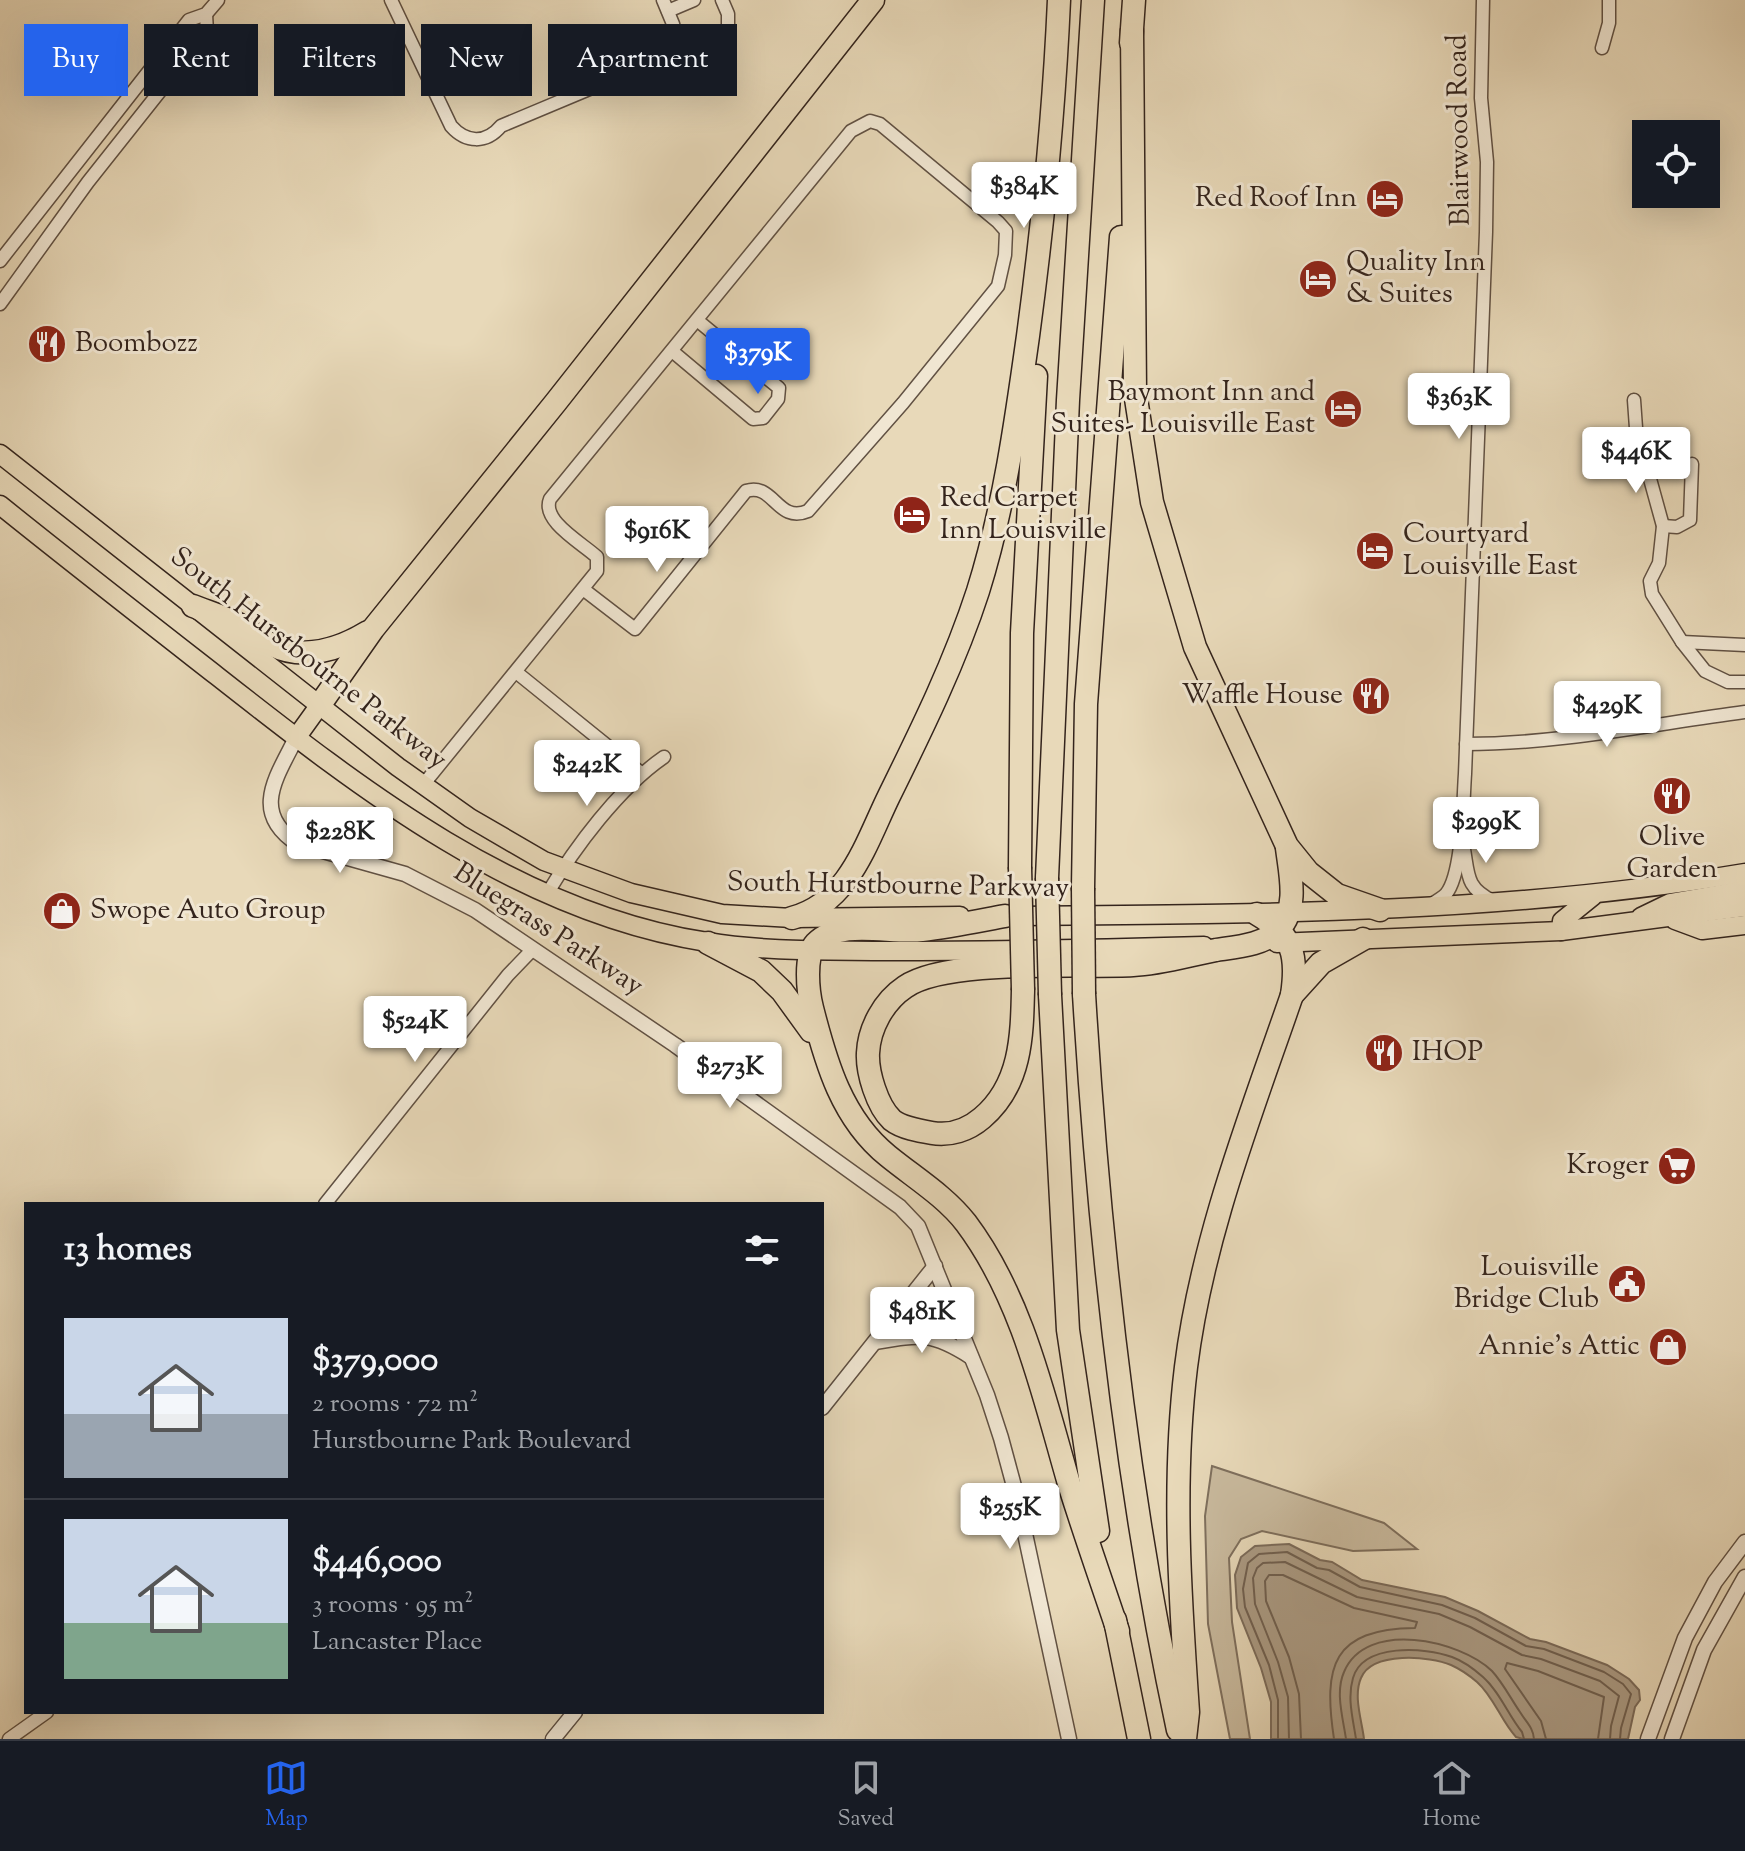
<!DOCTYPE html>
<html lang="en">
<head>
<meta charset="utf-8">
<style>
  body { margin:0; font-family:"Sorts Mill Goudy",serif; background:#20242c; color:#f1f3f6; height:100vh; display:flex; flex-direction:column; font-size:30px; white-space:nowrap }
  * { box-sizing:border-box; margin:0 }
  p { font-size:26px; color:#9ea1a6 }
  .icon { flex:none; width:44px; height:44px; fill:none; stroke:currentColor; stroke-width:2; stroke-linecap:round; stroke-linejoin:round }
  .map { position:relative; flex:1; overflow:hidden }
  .details { position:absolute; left:24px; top:1202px; width:800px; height:512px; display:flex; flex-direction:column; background:#171b24; border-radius:0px; box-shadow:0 8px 32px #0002 }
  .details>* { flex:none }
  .guide { position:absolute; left:24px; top:24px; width:800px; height:72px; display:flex; gap:16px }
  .buttons { position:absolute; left:1632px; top:120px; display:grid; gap:16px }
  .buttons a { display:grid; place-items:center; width:88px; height:88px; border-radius:0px; background:#171b24; box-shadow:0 8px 32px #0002; font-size:40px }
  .price { position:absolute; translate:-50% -68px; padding:0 18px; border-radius:8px; background:#fff; color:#222; font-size:26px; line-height:52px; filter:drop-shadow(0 2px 4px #0008) }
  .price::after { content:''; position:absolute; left:50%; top:48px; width:24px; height:18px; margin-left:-12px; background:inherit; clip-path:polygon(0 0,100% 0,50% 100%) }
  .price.active { background:#2563eb; color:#fff }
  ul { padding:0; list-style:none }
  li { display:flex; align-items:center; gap:24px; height:200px; padding:0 40px }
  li+li { border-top:2px solid #363941 }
  li span { display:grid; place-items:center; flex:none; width:224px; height:160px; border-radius:0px; color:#555 }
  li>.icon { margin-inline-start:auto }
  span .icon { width:96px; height:96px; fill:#fffc; stroke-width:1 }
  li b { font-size:34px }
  h2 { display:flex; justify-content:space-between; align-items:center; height:96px; padding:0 40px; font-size:34px }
  .tag { padding:0 28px; border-radius:0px; background:#171b24; box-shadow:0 8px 32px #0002; font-size:28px; line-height:72px }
  .tag.active { background:#2563eb; color:#fff }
  .menu { display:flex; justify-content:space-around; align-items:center; height:112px; border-top:2px solid #363941; background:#171b24; font-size:22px; color:#9ea1a6 }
  .menu a { display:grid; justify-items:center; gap:4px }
  .menu .active { color:#2563eb }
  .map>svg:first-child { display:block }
</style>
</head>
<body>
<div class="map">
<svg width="1745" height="1739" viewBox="0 0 1745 1739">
  <rect width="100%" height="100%" fill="#e8d9b9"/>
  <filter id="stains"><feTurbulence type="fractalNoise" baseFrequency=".0025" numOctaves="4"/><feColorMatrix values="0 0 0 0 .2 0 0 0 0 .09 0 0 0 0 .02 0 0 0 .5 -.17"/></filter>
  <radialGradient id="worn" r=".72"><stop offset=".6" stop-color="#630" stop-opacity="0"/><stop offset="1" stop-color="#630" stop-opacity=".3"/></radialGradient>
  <path fill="#c9ba9e" stroke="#7e6f5d" stroke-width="2" d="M 1212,1466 L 1384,1523 L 1417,1549 L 1353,1551 L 1262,1531 L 1241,1539 L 1229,1558 L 1232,1622 L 1250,1739 L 1230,1739 L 1208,1624 L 1205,1516 Z"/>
  <path fill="#ab9b84" stroke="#7b6b5a" stroke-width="2" d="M 1289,1544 L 1320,1560 L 1332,1562 L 1362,1580 L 1445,1597 L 1478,1611 L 1530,1639 L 1546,1642 L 1607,1665 L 1629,1679 L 1639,1690 L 1640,1700 L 1635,1707 L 1628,1739 L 1523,1739 L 1516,1737 C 1501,1721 1494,1697 1477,1682 C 1470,1676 1460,1669 1451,1665 C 1430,1656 1372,1651 1361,1678 C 1353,1696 1362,1721 1364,1739 L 1271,1739 L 1271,1702 L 1261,1668 L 1237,1608 L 1235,1575 L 1241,1557 L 1255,1546 Z"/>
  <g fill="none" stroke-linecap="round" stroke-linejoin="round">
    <g stroke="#706050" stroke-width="2">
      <path d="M 1278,1739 L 1278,1700 L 1269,1665 L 1245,1607 L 1243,1589 L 1248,1563 L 1259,1554 L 1287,1552 L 1317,1568 L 1329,1570 L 1360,1587 L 1442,1605 L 1475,1618 L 1526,1646 L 1544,1649 L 1604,1672 L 1623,1684 L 1631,1694 L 1621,1728 L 1620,1739"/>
      <path d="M 1289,1739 L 1288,1697 L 1278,1662 L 1255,1604 L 1253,1578 L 1257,1568 L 1263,1563 L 1285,1562 L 1357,1597 L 1439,1614 L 1470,1627 L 1522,1655 L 1541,1659 L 1600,1681 L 1619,1696 L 1611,1726 L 1610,1739"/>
      <path d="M 1301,1739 L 1299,1694 L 1289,1657 L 1266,1601 L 1265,1581 L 1269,1575 L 1283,1575 L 1354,1608 L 1417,1622 L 1415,1628 C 1332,1629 1323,1666 1334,1739"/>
      <path d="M 1346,1739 C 1343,1718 1335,1692 1344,1672 C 1366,1619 1460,1640 1492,1671 C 1503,1683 1511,1699 1520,1712 C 1526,1722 1533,1727 1534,1739"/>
      <path d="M 1356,1739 C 1353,1719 1347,1698 1353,1678 C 1363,1643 1425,1647 1452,1657 C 1463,1661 1474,1669 1483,1677 C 1500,1692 1508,1715 1522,1732 L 1524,1739"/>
      <path d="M 1546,1739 L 1541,1721 L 1505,1669 L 1507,1663 L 1538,1671 L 1604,1697 L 1598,1739"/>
    </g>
    <defs>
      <g id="minor">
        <path d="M 391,0 L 451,126 C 466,143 486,144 501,126 L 680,51 L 673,24 L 663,0"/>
        <path d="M 668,11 L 694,0"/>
        <path d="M 1602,48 L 1609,23 L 1609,0"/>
        <path d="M 680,51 L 728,30 L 728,14 L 722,0"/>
        <path d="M 0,261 L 189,20 L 206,14 L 218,0"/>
        <path d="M 0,304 L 88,182 L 207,32 L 206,14"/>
        <path d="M 672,351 L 753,419 L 763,418 L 778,399 L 779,388 L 697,320"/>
        <path d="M 1634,400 L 1636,428 L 1663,526 L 1659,563 L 1650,581 L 1652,594 L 1682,642 L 1705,671 L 1728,682 L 1745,682"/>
        <path d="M 1663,526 L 1677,527 L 1690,520 L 1692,464"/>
        <path d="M 1682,642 L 1745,645"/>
        <path d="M 516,672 L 641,773"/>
        <path d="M 1466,744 C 1559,744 1653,724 1745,712"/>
        <path d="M 423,785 L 597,571 L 597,557 C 582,543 541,521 550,499 L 851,131 L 870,121 L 880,124 L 998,222 L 1006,231 L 1005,255 L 998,286 L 903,403 L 808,511 C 777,524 774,482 746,491 L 635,629 L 583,589"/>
        <path d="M 1463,844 C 1469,873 1464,887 1493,901"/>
        <path d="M 547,894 C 575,847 619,788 664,757"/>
        <path d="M 1430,905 C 1435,902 1442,898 1446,894 C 1463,873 1463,801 1465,774 L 1486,232 L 1487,162 L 1481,98 L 1483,0"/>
        <path d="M 325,1204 L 508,975 L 533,949"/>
        <path d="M 9,1739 L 47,1712"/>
      </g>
      <g id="tertiary">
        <path d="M 296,738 C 276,778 250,813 298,844 L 405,874 L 475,910 L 675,1045 L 900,1207 L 918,1226 L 987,1395 L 1001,1438 L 1018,1501 L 1069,1739"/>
        <path d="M 876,1342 C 921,1334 932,1332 971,1357"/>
        <path d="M 822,1408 L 935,1266"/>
        <path d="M 553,1739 L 575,1712"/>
        <path d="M 1648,1739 L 1685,1638 L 1715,1582 L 1745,1542"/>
        <path d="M 1672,1739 L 1704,1650 L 1745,1577"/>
      </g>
      <g id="primary">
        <path d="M 0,454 L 398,767 L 470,818 L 544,861 L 631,893 L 722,914 L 792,918 L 960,916"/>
        <path d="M 0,505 C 72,563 144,619 217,676 C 362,790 519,913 707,942 C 766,952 828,950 888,951 C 993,951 1098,949 1204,946"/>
        <path d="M 296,738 L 319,706"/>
        <path d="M 1010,916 C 1257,914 1500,914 1745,873"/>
        <path d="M 1641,917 L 1670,903 L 1745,890"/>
        <path d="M 1675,920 L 1702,930 L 1745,925"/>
        <path d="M 1561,931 L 1562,921 L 1593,896"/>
        <path d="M 1277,943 L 1561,931 L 1745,907"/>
      </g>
      <g id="motorway">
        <path d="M 1132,31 L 1135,392 L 1152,502 L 1195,647 L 1287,846 L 1308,872 L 1337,895 L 1380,910"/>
        <path d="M 1131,43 L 1134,0"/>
        <path d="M 193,606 C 208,612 225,617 240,625 C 251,631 261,640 272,645 C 304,661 340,649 368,632"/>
        <path d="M 319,706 L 373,629 L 556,402 L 873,0"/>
        <path d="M 1020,867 L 1022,633 L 1036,376"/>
        <path d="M 1047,878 L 1068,400 L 1093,0"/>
        <path d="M 1083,888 L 1086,704 L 1121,237"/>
        <path d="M 1005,916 C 978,921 950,927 922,930 C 890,934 841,918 816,943 C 804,956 808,992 812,1008 C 826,1063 842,1119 888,1156 C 915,1178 945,1196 966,1223 C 1023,1299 1044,1398 1070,1487 C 1085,1535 1102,1583 1118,1631"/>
        <path d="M 792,918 C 849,903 866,843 889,796 C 922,729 955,662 978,591 C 1004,508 1016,422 1028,336 C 1043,224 1054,113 1059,0"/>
        <path d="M 708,943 L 761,971 L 782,991 L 811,1031"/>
        <path d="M 1023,990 C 1022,1037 1021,1085 982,1118 C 968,1130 950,1136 932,1133 C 920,1131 902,1128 892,1120 C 877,1106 867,1072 868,1053 C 869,1028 884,1001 905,987 C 947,958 1079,968 1133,965 C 1161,964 1189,955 1216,950 C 1236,947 1265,945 1279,929 C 1299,908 1290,873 1287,848"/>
        <path d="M 1084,994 C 1099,1241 1126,1488 1178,1730"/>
        <path d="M 1050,995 L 1068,1330 L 1098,1531"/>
        <path d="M 1292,995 L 1321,963 L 1363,939"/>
        <path d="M 1115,1620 L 1139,1739"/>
        <path d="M 1185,1739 L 1188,1712 C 1180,1597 1172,1482 1186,1367 C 1202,1238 1250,1117 1292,995 C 1298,955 1293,935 1257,914"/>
      </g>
    </defs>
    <use href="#minor" stroke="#615143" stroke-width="15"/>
    <use href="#tertiary" stroke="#615143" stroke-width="17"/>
    <use href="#primary" stroke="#34241c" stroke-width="21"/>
    <use href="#motorway" stroke="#34241c" stroke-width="25"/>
    <use href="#minor" stroke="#f0e6d2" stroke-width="12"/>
    <use href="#tertiary" stroke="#f0e6d2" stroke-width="14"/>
    <use href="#primary" stroke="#e8d9b9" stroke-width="18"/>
    <use href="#motorway" stroke="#e8d9b9" stroke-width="22"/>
    <defs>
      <g id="motorway-bridge">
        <path d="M 1020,867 L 1023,990"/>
        <path d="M 1047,878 L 1050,995"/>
        <path d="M 1083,888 L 1084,994"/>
      </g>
    </defs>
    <use href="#motorway-bridge" stroke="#34241c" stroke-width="25" stroke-linecap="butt"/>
    <use href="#motorway-bridge" stroke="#e8d9b9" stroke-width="22"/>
  </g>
  <defs>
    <symbol id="hotel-disc" viewBox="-11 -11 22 22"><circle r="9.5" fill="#8f2418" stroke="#f0e6d2"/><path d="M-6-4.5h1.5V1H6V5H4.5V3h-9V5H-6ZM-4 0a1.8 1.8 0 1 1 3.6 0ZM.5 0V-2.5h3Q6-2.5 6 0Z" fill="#fff"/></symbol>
    <symbol id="restaurant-disc" viewBox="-11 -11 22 22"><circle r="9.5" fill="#8f2418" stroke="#f0e6d2"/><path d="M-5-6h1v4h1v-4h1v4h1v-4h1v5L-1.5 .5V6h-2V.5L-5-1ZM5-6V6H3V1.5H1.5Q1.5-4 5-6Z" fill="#fff"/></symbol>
    <symbol id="shop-disc" viewBox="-11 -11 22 22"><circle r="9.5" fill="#8f2418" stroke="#f0e6d2"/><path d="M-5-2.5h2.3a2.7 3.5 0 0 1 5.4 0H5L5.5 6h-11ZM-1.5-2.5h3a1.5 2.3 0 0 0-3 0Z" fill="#fff"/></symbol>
    <symbol id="supermarket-disc" viewBox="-11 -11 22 22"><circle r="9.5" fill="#8f2418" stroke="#f0e6d2"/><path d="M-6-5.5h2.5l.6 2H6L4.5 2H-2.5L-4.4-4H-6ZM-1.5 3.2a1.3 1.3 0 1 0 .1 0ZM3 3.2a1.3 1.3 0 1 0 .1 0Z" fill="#fff"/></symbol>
    <symbol id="civic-disc" viewBox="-11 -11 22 22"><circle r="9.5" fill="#8f2418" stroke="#f0e6d2"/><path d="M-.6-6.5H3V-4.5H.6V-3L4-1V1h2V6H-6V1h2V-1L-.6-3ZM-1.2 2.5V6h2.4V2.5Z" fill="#fff"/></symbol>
  </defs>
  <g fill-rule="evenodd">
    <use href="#hotel-disc" x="1363" y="177" width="44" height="44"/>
    <use href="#hotel-disc" x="1296" y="257" width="44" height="44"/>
    <use href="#restaurant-disc" x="25" y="322" width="44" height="44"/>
    <use href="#hotel-disc" x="1321" y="387" width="44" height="44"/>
    <use href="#hotel-disc" x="890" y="493" width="44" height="44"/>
    <use href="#hotel-disc" x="1353" y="529" width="44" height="44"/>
    <use href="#restaurant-disc" x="1349" y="674" width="44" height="44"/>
    <use href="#restaurant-disc" x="1650" y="774" width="44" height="44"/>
    <use href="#shop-disc" x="40" y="889" width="44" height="44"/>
    <use href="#restaurant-disc" x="1362" y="1031" width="44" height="44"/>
    <use href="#supermarket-disc" x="1655" y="1144" width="44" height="44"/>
    <use href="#civic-disc" x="1605" y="1262" width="44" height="44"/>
    <use href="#shop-disc" x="1646" y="1325" width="44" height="44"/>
  </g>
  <g text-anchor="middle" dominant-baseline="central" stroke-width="6" stroke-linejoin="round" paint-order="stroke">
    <g font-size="28" fill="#34241c" stroke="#f0e6d2">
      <text transform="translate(1460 130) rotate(-91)">Blairwood Road</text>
      <text transform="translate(308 659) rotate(38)">South Hurstbourne Parkway</text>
      <text transform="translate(898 886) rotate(1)">South Hurstbourne Parkway</text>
      <text transform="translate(548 930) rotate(33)">Bluegrass Parkway</text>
    </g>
    <g font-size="28" fill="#34241c" stroke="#f0e6d2" text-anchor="end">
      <text x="1357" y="199">Red Roof Inn</text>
      <text x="1346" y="263" text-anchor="start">Quality Inn<tspan x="1346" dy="32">&amp; Suites</tspan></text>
      <text x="75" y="344" text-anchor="start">Boombozz</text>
      <text x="1315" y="393">Baymont Inn and<tspan x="1315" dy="32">Suites- Louisville East</tspan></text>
      <text x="940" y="499" text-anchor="start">Red Carpet<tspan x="940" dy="32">Inn Louisville</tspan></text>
      <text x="1403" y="535" text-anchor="start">Courtyard<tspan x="1403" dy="32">Louisville East</tspan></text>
      <text x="1343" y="696">Waffle House</text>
      <text x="1672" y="838" text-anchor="middle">Olive<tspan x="1672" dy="32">Garden</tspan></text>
      <text x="90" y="911" text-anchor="start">Swope Auto Group</text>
      <text x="1412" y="1053" text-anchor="start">IHOP</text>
      <text x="1649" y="1166">Kroger</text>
      <text x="1599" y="1268">Louisville<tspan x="1599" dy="32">Bridge Club</tspan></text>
      <text x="1640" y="1347">Annie's Attic</text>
    </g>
  </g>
  <rect width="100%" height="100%" filter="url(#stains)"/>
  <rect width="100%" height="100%" fill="url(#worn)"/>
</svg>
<div class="buttons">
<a><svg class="icon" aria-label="locate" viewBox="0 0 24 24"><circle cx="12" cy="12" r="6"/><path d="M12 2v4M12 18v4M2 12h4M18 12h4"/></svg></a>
</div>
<b class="price" style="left:1024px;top:230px">$384K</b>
<b class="price active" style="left:758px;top:396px">$379K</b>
<b class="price" style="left:1459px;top:441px">$363K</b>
<b class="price" style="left:1636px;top:495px">$446K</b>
<b class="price" style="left:657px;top:574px">$916K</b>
<b class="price" style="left:1607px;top:749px">$429K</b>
<b class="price" style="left:587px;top:808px">$242K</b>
<b class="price" style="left:1486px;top:865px">$299K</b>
<b class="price" style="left:340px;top:875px">$228K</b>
<b class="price" style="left:415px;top:1064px">$524K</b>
<b class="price" style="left:730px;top:1110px">$273K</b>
<b class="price" style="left:922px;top:1355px">$481K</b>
<b class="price" style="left:1010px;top:1551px">$255K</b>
<div class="guide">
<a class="tag active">Buy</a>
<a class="tag">Rent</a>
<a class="tag">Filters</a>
<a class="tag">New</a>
<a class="tag">Apartment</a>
</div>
<section class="details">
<h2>13 homes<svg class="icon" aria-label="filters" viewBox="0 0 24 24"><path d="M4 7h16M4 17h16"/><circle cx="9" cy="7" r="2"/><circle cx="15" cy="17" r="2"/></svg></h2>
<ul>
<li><span style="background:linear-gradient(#c9d6e8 60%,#9aa5b1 0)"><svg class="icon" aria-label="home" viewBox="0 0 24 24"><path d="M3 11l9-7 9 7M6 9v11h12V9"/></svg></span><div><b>$379,000</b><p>2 rooms · 72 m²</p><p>Hurstbourne Park Boulevard</p></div></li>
<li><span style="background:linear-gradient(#c9d6e8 65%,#7fa58c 0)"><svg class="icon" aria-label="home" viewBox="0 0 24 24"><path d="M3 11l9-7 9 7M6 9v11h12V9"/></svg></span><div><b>$446,000</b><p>3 rooms · 95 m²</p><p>Lancaster Place</p></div></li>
</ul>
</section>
</div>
<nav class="menu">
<a class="active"><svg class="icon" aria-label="map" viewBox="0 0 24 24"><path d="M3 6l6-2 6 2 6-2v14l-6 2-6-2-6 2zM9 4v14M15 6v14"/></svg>Map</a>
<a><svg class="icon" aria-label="saved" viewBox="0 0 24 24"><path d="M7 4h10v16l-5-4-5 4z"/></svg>Saved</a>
<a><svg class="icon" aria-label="home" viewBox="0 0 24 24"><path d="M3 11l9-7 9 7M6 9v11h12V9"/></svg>Home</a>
</nav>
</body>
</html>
